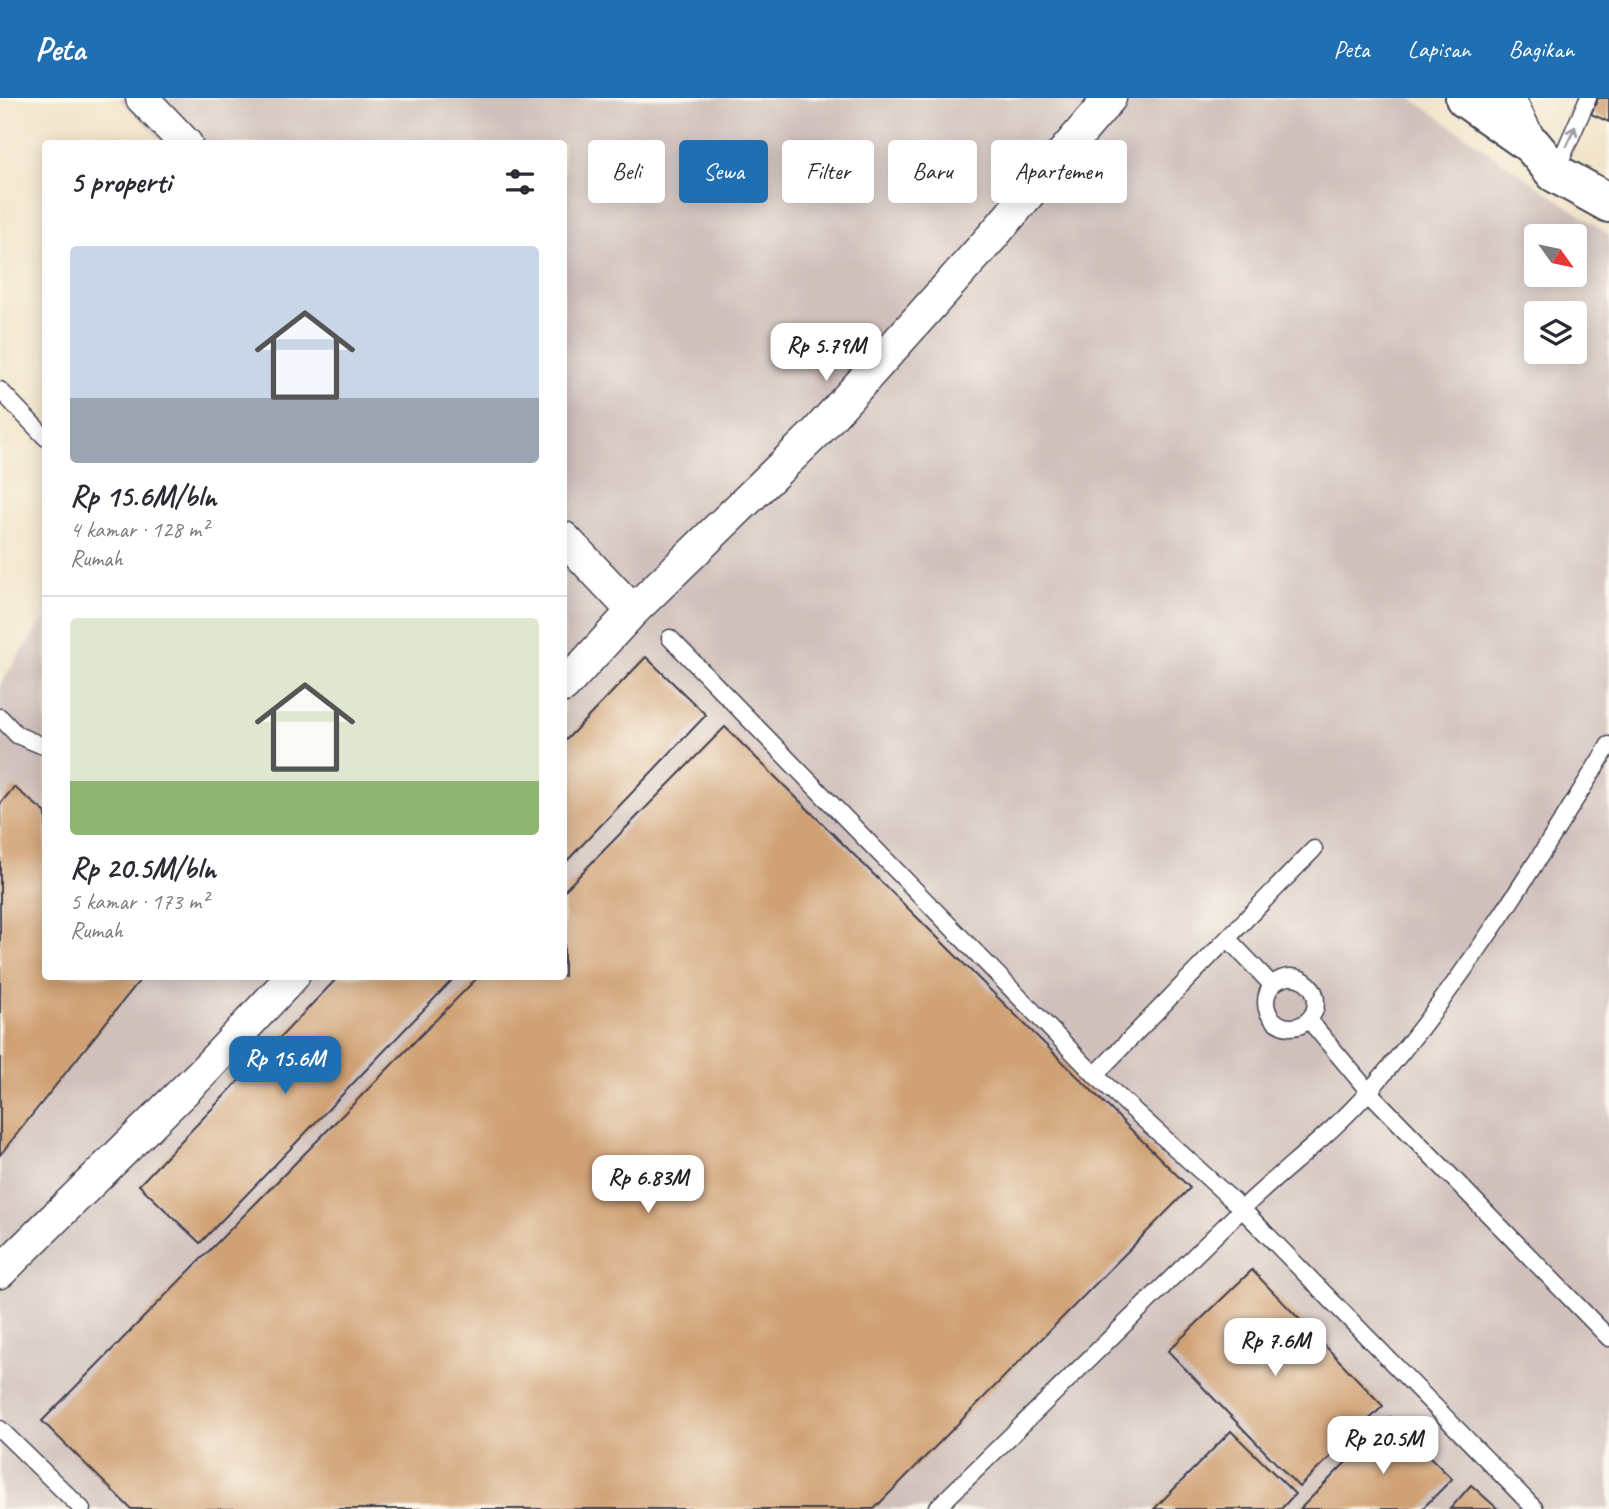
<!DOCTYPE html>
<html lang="id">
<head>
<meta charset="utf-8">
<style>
  body { margin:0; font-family:Caveat,sans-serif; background:#f7f7f7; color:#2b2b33; height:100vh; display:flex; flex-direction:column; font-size:26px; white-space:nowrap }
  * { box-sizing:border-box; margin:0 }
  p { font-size:23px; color:#7c7c81 }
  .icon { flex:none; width:38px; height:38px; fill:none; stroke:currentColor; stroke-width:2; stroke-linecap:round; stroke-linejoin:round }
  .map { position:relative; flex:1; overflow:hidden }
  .sheet { position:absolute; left:42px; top:42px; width:525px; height:840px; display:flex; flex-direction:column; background:#fff; border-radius:7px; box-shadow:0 4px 18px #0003 }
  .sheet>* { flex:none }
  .hud { position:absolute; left:588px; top:42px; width:665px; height:63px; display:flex; gap:14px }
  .needle { width:46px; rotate:123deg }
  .tools { position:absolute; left:1524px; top:126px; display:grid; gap:14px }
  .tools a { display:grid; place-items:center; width:63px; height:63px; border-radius:7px; background:#fff; box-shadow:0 4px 18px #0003; font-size:35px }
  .price { position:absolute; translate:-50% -60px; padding:0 16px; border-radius:14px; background:#fff; color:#222; font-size:23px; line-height:46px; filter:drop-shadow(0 2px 4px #0008) }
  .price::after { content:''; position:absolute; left:50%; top:42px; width:21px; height:16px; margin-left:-10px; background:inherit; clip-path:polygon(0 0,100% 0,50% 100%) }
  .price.selected { background:#1f6fb2; color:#fff }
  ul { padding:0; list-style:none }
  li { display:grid; align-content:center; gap:14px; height:371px; padding:0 28px }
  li+li { border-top:2px solid #e1e1e2 }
  li span { display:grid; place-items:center; height:217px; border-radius:7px; color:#555 }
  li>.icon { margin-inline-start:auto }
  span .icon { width:126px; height:126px; fill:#fffc; stroke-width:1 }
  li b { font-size:30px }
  h2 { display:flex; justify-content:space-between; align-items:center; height:84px; padding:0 28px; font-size:30px }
  .pill { padding:0 24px; border-radius:7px; background:#fff; box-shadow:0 4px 18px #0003; font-size:24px; line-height:63px }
  .pill.selected { background:#1f6fb2; color:#fff }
  header { display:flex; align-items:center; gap:42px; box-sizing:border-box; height:98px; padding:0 35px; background:#1f6fb2; color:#fff }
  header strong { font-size:33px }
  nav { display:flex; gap:38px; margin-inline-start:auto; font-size:24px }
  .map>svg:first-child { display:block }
</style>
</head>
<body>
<header>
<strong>Peta</strong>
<nav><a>Peta</a><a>Lapisan</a><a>Bagikan</a></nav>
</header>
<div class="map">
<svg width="1609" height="1411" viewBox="0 0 1609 1411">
  <rect width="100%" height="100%" fill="#fbf7ec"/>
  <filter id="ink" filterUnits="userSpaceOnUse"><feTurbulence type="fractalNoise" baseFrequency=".0143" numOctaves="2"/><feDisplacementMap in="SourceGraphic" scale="14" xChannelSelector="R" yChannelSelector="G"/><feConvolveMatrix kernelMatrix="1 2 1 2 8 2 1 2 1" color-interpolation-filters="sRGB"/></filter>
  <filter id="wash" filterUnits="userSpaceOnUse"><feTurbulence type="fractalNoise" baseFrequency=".00686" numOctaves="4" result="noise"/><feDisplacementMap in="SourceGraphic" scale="28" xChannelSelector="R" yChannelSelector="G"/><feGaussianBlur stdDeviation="1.57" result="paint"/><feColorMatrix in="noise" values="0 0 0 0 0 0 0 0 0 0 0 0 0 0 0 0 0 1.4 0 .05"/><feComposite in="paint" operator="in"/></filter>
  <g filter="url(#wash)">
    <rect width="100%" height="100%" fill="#f2e4c9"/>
    <path fill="#d0c0bc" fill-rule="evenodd" d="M 119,0 L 1411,0 L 1609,137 L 1609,1411 L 0,1411 L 0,586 L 45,520 L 46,878 L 564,878 L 564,46 L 164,45 ZM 1536,138 L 1575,138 L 1575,177 L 1536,177 ZM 1536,215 L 1575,215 L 1575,254 L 1536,254 Z"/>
    <g id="blocks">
      <g fill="#d0a175">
        <path d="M 1598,0 L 1609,0 L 1609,24 L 1591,16 Z"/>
        <path d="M 646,559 L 706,617 L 564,766 L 564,644 Z"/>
        <path d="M 725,629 L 1190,1090 L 874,1411 L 131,1411 L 42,1323 L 479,878 L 564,878 L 564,793 Z"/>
        <path d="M 14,689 L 46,715 L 46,878 L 143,878 L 0,1057 L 0,706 Z"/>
        <path d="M 339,878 L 456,878 L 200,1145 L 139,1087 Z"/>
        <path d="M 1252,1172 L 1383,1308 L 1299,1389 L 1168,1253 Z"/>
        <path d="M 1390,1319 L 1452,1381 L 1422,1411 L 1300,1411 Z"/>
        <path d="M 1231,1333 L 1295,1396 L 1281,1411 L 1154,1411 Z"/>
        <path d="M 1471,1387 L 1498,1411 L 1450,1411 Z"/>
      </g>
    </g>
  </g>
  <g filter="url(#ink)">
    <use href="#blocks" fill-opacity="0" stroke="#413f50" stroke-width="2"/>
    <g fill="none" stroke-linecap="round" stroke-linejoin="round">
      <defs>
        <g id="lane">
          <path d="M 1556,73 L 1588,0"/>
          <path d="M 0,292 L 46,340"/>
          <path d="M 670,540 L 1095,977 L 1242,1111 L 1535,1411"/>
          <path d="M 0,619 L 17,637 L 41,647 L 46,646"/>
          <path d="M 1229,842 L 1272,887"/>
          <circle cx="1291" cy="904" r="25"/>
          <path d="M 1309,922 L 1369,994 L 1609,1240"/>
          <path d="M 1095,977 L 1314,751"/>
          <path d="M 0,1331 L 82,1411"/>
          <path d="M 936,1411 C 1037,1312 1138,1213 1239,1114 C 1282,1072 1331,1037 1371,991 C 1460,889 1538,763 1609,647"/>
        </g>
        <g id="street">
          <path d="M 142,0 L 186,46"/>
          <path d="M 1508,0 L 1532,47"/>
          <path d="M 564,440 L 633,513"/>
          <path d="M 564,588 L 633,513 L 817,334 L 991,140 L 1110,0"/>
          <path d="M 0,1174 L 203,974 L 293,878"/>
        </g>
        <path id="secondary" d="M 1465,0 L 1532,47 L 1555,75 L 1609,105"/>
      </defs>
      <use href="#lane" stroke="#413f50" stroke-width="19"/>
      <use href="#street" stroke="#413f50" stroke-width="35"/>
      <use href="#secondary" stroke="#413f50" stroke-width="42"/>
      <use href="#lane" stroke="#fff" stroke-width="16"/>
      <use href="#street" stroke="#fff" stroke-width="32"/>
      <use href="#secondary" stroke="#fff" stroke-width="38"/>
    </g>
    <defs><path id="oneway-shaft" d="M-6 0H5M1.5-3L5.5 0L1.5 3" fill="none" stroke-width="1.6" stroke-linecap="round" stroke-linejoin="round" transform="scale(1.75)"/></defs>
    <use stroke="#9c9ca7" href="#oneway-shaft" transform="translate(1571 38) rotate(-66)"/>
  </g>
</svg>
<div class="tools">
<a><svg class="needle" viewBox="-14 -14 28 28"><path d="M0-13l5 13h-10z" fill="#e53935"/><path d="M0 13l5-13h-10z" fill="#7c7c81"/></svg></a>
<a><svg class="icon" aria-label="layers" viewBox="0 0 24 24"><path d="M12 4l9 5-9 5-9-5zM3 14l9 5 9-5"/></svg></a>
</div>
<b class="price" style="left:826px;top:285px">Rp 5.79M</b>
<b class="price selected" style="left:285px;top:998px">Rp 15.6M</b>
<b class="price" style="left:648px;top:1117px">Rp 6.83M</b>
<b class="price" style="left:1275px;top:1280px">Rp 7.6M</b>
<b class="price" style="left:1383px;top:1378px">Rp 20.5M</b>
<div class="hud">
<a class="pill">Beli</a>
<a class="pill selected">Sewa</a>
<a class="pill">Filter</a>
<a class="pill">Baru</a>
<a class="pill">Apartemen</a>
</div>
<section class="sheet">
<h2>5 properti<svg class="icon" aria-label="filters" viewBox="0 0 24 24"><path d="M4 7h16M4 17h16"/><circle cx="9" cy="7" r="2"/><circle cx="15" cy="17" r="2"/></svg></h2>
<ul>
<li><span style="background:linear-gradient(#c9d6e8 70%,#9aa5b1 0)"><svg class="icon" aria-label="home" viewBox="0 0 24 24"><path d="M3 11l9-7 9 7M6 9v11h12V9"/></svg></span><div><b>Rp 15.6M/bln</b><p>4 kamar · 128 m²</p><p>Rumah</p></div></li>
<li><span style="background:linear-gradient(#dfe7d0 75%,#8fb573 0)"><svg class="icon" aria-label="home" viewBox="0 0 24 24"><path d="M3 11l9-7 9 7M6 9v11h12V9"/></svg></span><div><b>Rp 20.5M/bln</b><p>5 kamar · 173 m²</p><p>Rumah</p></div></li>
</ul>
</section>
</div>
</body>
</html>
